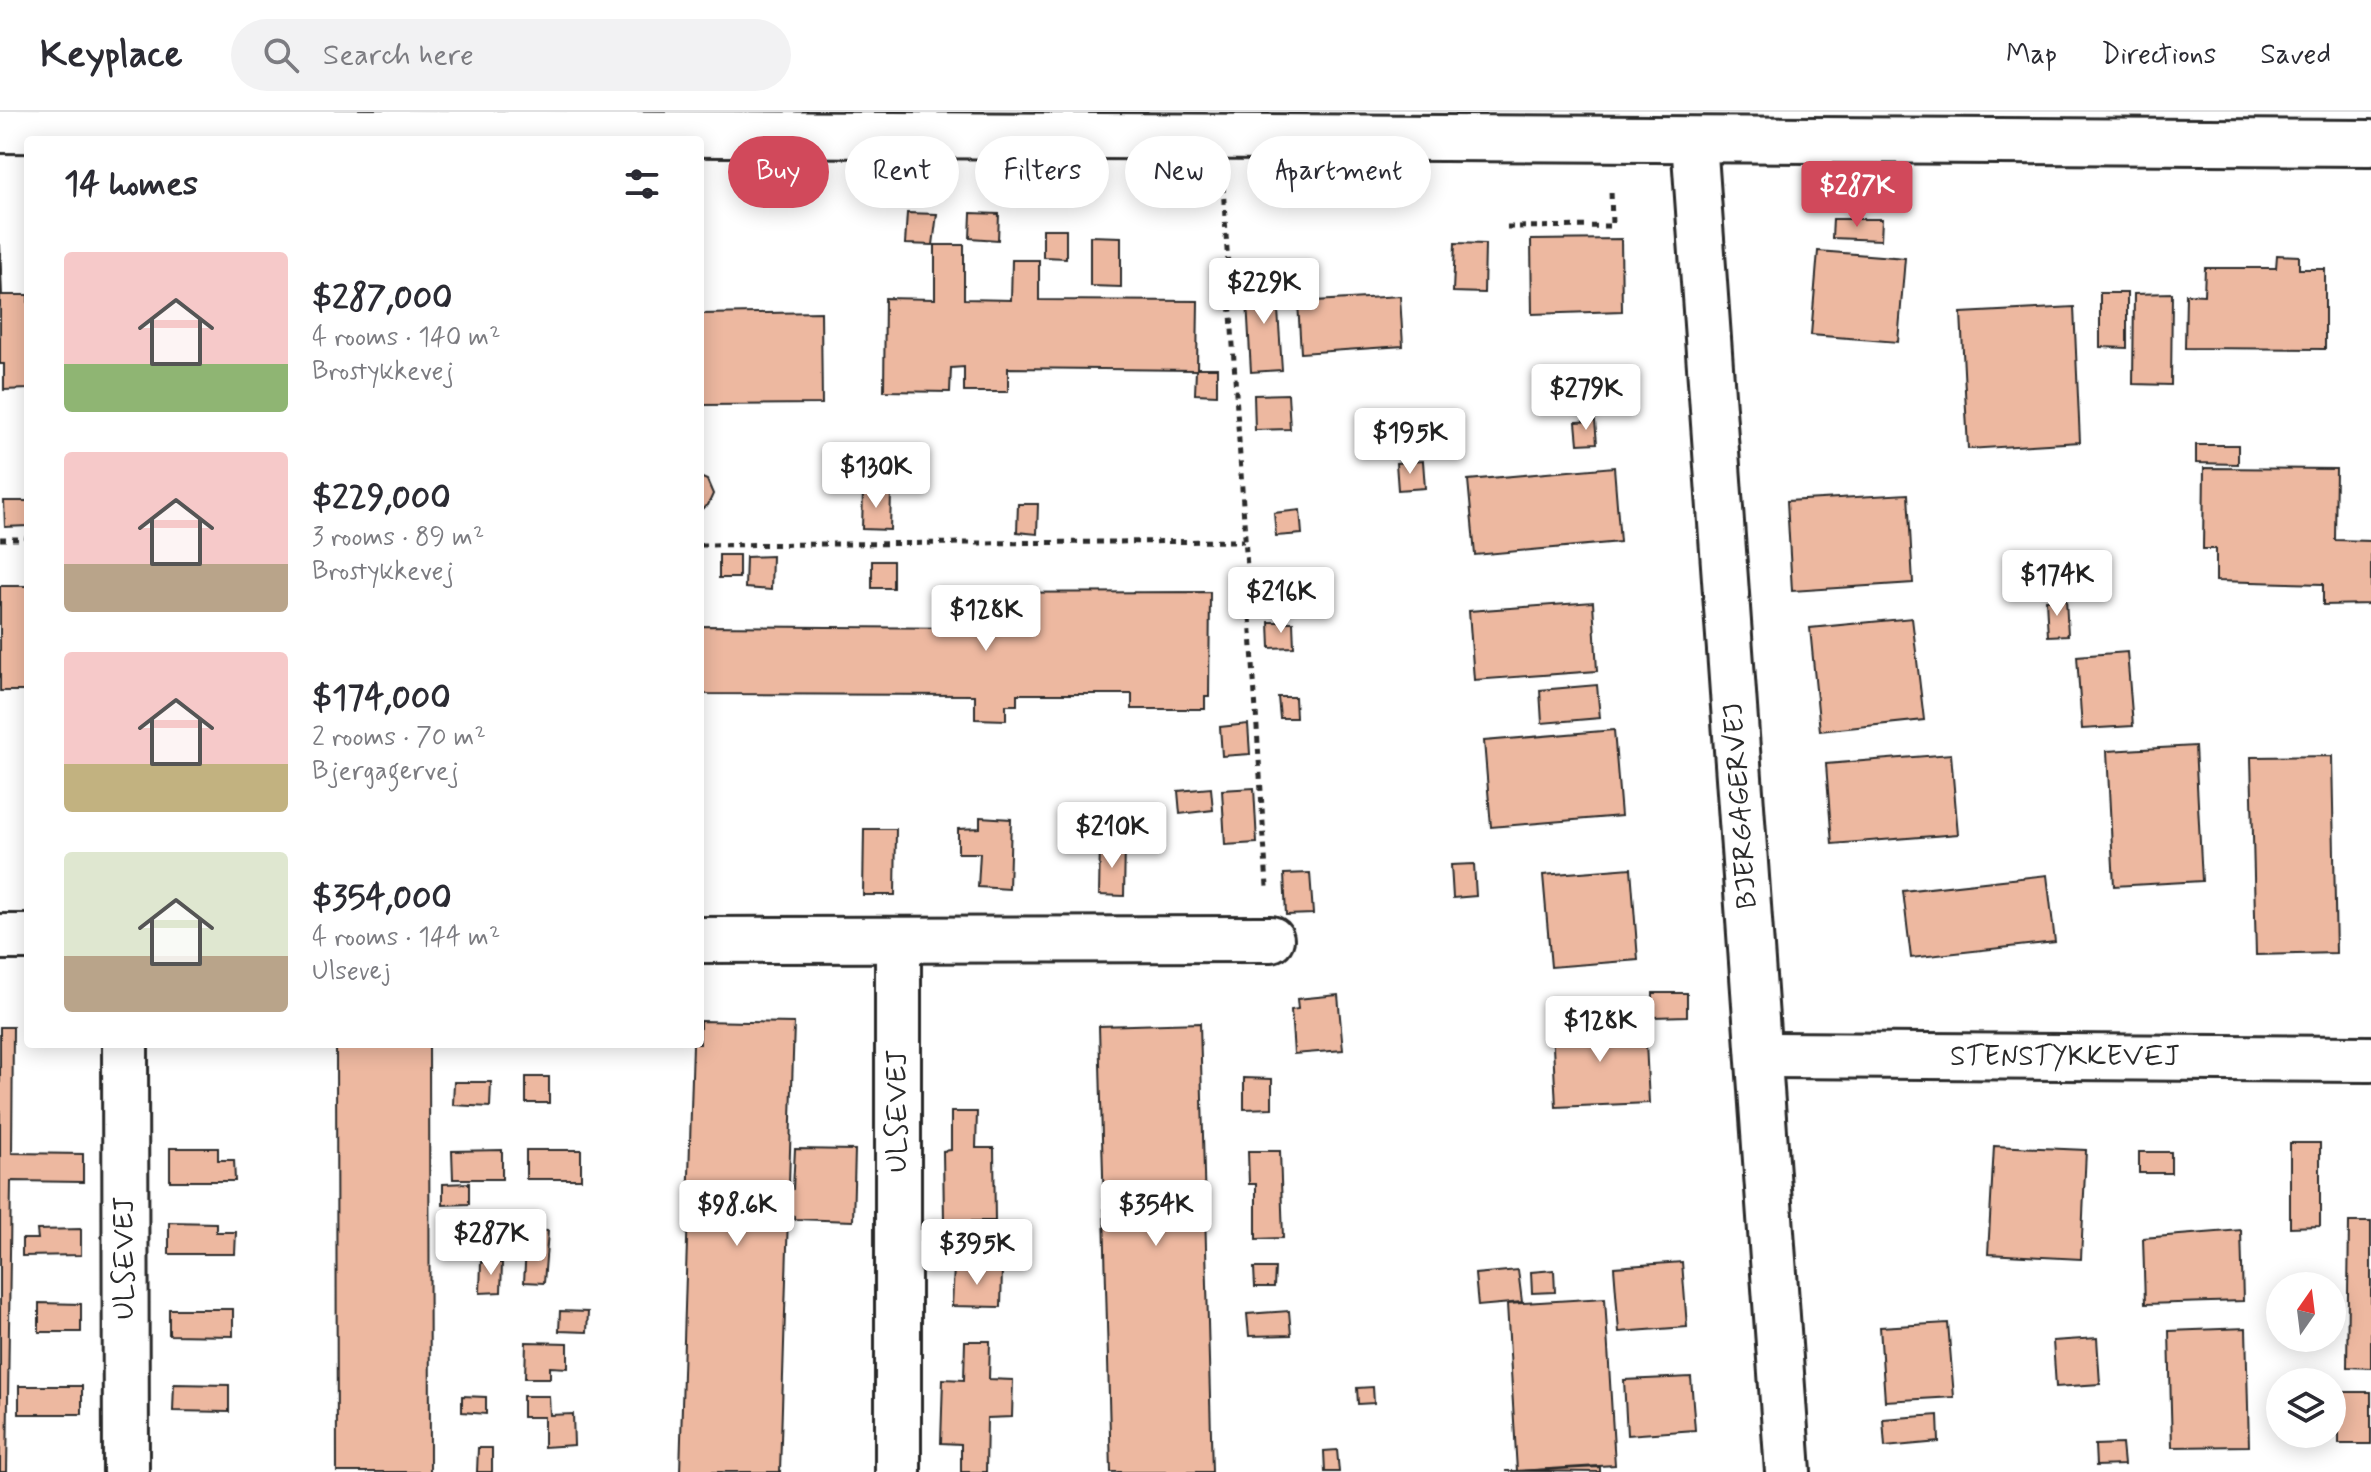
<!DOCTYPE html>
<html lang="en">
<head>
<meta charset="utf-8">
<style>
  body { margin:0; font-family:Mynerve,sans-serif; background:#f2f2f3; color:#2b2b33; height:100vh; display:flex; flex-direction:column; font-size:30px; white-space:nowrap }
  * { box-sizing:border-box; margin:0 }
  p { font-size:26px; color:#7c7c81 }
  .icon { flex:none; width:44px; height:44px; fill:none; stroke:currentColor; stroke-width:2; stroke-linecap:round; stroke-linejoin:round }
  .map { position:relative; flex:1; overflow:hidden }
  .drawer { position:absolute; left:24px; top:24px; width:680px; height:912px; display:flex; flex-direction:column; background:#fff; border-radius:8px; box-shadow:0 4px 20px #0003 }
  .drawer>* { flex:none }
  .top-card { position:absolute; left:728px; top:24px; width:760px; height:72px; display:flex; gap:16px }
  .needle { width:52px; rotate:14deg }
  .buttons { position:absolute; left:2266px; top:1160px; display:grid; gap:16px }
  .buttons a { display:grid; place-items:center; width:80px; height:80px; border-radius:50%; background:#fff; box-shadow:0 4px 20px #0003; font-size:40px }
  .price { position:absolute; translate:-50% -68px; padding:0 18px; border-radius:8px; background:#fff; color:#222; font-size:26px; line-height:52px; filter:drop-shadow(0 2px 4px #0008) }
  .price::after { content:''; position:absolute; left:50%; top:48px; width:24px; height:18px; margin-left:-12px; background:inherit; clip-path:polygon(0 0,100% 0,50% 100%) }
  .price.active { background:#d1495b; color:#fff }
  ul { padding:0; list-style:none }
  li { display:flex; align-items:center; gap:24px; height:200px; padding:0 40px }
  li span { display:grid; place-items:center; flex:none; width:224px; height:160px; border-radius:8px; color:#555 }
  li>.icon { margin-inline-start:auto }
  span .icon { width:96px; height:96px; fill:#fffc; stroke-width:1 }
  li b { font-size:34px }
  h2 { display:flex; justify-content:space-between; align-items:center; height:96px; padding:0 40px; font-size:34px }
  .tag { padding:0 28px; border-radius:36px; background:#fff; box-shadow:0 4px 20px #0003; font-size:28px; line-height:72px }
  .tag.active { background:#d1495b; color:#fff }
  header { display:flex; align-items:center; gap:48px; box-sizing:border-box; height:112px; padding:0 40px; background:#fff; border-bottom:2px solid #e1e1e2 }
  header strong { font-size:38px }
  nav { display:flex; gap:44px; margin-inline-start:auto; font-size:28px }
  .search { width:560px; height:72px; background:#f2f2f3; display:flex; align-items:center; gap:20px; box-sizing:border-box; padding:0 28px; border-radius:44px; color:#7c7c81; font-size:30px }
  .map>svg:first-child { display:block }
</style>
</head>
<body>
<header>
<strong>Keyplace</strong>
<div class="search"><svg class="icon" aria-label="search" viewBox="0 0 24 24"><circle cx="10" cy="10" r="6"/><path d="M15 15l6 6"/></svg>Search here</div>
<nav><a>Map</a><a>Directions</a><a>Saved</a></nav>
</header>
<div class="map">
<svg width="2371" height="1360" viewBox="0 0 2371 1360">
  <rect width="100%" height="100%" fill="#fff"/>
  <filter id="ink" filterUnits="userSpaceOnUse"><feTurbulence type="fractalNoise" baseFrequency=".0125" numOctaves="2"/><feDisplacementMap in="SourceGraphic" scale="16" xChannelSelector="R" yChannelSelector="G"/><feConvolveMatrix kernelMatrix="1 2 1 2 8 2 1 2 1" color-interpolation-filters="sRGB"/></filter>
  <g filter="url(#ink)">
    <g fill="#edb8a0" stroke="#2b2b2b" stroke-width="2">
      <path d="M 907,101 L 937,102 L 933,133 L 905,132 Z"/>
      <path d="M 971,101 L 999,102 L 998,128 L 970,126 Z"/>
      <path d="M 1833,107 L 1882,107 L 1881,128 L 1832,126 Z"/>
      <path d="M 1043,117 L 1066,117 L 1066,146 L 1043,145 Z"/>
      <path d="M 1090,124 L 1121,125 L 1121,175 L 1090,174 Z"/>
      <path d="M 1621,127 L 1622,199 L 1532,202 L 1531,128 Z"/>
      <path d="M 1455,131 L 1485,132 L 1484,181 L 1453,180 Z"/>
      <path d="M 0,132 L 2,183 L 28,183 L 28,277 L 4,278 L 4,252 L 0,252 Z"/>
      <path d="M 935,133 L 964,133 L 964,187 L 1011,188 L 1012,148 L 1039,148 L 1039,188 L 1198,189 L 1197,256 L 1217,256 L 1217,283 L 1195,282 L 1196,258 L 1008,256 L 1008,280 L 964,280 L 964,255 L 951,256 L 950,280 L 884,279 L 885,186 L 935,187 Z"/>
      <path d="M 1818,139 L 1905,146 L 1898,230 L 1811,223 Z"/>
      <path d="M 2277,143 L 2299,144 L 2299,157 L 2325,157 L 2325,237 L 2185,236 L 2186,182 L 2204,183 L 2205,156 L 2276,156 Z"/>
      <path d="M 1276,168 L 1282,258 L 1251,260 L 1246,171 Z"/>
      <path d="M 2100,181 L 2127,181 L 2127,236 L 2100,235 Z"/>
      <path d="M 2172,181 L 2171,273 L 2133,272 L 2134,182 Z"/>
      <path d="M 1400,184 L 1403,234 L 1301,241 L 1298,190 Z"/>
      <path d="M 2074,195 L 2080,330 L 1968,337 L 1961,201 Z"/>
      <path d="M 821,200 L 822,292 L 702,293 L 701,202 Z"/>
      <path d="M 1288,282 L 1290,317 L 1255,318 L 1254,283 Z"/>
      <path d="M 1595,309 L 1597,331 L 1578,332 L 1576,310 Z"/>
      <path d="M 2196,333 L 2238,333 L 2238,352 L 2196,351 Z"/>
      <path d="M 1423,349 L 1425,376 L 1398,378 L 1396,351 Z"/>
      <path d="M 1614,355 L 1620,430 L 1475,443 L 1468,368 Z"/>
      <path d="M 2204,356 L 2336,357 L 2335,428 L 2371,429 L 2371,492 L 2323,493 L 2323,472 L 2216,469 L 2216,437 L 2203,437 Z"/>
      <path d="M 700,365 L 707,368 L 713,382 L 708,393 L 700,398 Z"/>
      <path d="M 863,379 L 891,380 L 890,418 L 862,417 Z"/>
      <path d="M 1908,382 L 1913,471 L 1792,479 L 1787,389 Z"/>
      <path d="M 4,389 L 28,389 L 28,414 L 5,415 Z"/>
      <path d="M 1018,392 L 1038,392 L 1037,422 L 1017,420 Z"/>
      <path d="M 1300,398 L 1302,422 L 1276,424 L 1274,401 Z"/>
      <rect x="719" y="443" width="20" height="23"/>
      <path d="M 772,444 L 771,478 L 745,476 L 746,445 Z"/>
      <rect x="872" y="449" width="21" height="27"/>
      <rect x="0" y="474" width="28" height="105"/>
      <path d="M 1210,480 L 1209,585 L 1205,585 L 1205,597 L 1132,597 L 1132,582 L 1017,582 L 1017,593 L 1006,593 L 1006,608 L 975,607 L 975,583 L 700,582 L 700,514 L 977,516 L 977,481 Z"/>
      <path d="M 2066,487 L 2068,523 L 2048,524 L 2046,488 Z"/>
      <path d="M 1593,490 L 1597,559 L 1474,568 L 1469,499 Z"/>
      <path d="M 1912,506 L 1924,608 L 1820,619 L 1810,516 Z"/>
      <path d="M 1269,510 L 1293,510 L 1294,535 L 1270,536 Z"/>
      <path d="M 2127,540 L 2133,614 L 2082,617 L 2077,544 Z"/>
      <path d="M 1597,573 L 1600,606 L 1542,611 L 1540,578 Z"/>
      <path d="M 1278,585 L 1295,585 L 1296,606 L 1280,606 Z"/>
      <path d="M 1248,612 L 1250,642 L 1222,644 L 1220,615 Z"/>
      <path d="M 1614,618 L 1621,704 L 1491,715 L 1484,629 Z"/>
      <path d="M 2195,634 L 2202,769 L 2114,774 L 2107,639 Z"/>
      <path d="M 1951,642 L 1958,722 L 1832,732 L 1826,652 Z"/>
      <path d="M 2332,644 L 2336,841 L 2256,843 L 2251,645 Z"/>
      <path d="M 1211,676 L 1213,698 L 1180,702 L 1178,679 Z"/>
      <path d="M 1254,676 L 1257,731 L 1225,733 L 1222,678 Z"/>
      <path d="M 980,705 L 1011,707 L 1009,777 L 978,775 L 980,741 L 958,741 L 958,717 L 980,716 Z"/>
      <path d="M 864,717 L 896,717 L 895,783 L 863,783 Z"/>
      <path d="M 1100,731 L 1125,732 L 1124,784 L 1099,783 Z"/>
      <path d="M 1474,752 L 1476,784 L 1453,786 L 1451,753 Z"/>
      <path d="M 1631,756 L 1638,848 L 1551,855 L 1543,763 Z"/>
      <path d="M 1310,761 L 1313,802 L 1286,803 L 1284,762 Z"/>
      <path d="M 2047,763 L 2055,830 L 1911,846 L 1903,779 Z"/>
      <path d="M 1653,881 L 1687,881 L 1687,904 L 1653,905 Z"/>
      <path d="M 1338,883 L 1343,938 L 1294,942 L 1291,898 L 1298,897 L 1297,887 Z"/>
      <path d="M 700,909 L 794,911 L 780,1360 L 680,1360 L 693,932 L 700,932 Z"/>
      <path d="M 1645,910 L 1649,991 L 1556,995 L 1552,914 Z"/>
      <path d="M 1200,911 L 1212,1360 L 1111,1360 L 1099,914 Z"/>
      <path d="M 0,915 L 13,915 L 12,1041 L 83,1042 L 83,1070 L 11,1069 L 7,1360 L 0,1360 Z"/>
      <path d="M 336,932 L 429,932 L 430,1360 L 337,1360 Z"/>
      <rect x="526" y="965" width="23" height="26"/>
      <path d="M 1244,966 L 1272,967 L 1272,996 L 1244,997 Z"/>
      <path d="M 454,970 L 491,970 L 490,995 L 453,993 Z"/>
      <path d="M 951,1000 L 977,1000 L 976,1036 L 994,1036 L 995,1109 L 944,1109 L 943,1039 L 951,1038 Z"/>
      <path d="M 2290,1031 L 2320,1031 L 2320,1114 L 2290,1115 Z"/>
      <path d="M 1994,1034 L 2086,1038 L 2081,1147 L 1988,1142 Z"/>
      <path d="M 170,1036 L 218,1036 L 218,1048 L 234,1048 L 235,1069 L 170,1069 Z"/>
      <path d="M 795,1037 L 855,1038 L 853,1109 L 794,1107 L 794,1104 L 788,1102 L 789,1079 L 793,1077 Z"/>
      <path d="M 502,1038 L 502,1067 L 453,1067 L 452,1039 Z"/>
      <rect x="526" y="1038" width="55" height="29"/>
      <path d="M 1248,1039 L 1280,1039 L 1283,1126 L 1256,1127 L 1256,1072 L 1249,1072 Z"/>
      <rect x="2139" y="1040" width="32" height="21"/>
      <path d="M 469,1071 L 469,1092 L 443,1093 L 443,1072 Z"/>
      <path d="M 478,1105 L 500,1106 L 499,1137 L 478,1137 Z"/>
      <path d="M 169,1110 L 216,1111 L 216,1120 L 236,1120 L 235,1142 L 169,1142 Z"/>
      <path d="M 2349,1110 L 2371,1110 L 2371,1256 L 2347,1255 Z"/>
      <path d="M 81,1117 L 81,1143 L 22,1144 L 22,1127 L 38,1127 L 37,1118 Z"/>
      <path d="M 527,1118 L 548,1119 L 544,1171 L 524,1170 Z"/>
      <path d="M 2241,1118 L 2243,1189 L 2145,1192 L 2143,1126 Z"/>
      <path d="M 481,1150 L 502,1151 L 501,1180 L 480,1181 Z"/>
      <path d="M 1682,1150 L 1687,1215 L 1619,1220 L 1614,1155 Z"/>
      <path d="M 954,1155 L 1002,1157 L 1001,1195 L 952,1194 Z"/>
      <path d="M 1254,1156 L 1275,1156 L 1274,1175 L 1255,1175 Z"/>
      <path d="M 1518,1158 L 1522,1190 L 1478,1194 L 1475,1162 Z"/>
      <path d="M 1554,1158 L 1555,1180 L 1532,1181 L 1531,1160 Z"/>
      <path d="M 1605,1186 L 1615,1353 L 1517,1359 L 1507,1192 Z"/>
      <path d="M 39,1191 L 81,1192 L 81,1220 L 39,1220 Z"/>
      <path d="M 169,1197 L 233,1197 L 233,1224 L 169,1223 Z"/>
      <path d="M 560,1199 L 588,1200 L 587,1220 L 559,1219 Z"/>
      <path d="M 1289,1199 L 1291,1223 L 1249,1224 L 1247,1202 Z"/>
      <path d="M 1948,1211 L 1954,1285 L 1885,1289 L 1880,1215 Z"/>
      <path d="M 2246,1216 L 2249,1334 L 2172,1335 L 2169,1219 Z"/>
      <path d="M 2097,1226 L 2100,1272 L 2056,1275 L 2053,1229 Z"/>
      <path d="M 965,1229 L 990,1229 L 989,1267 L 1013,1268 L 1012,1305 L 987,1306 L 986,1360 L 961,1360 L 961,1332 L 941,1331 L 943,1267 L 964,1268 Z"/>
      <path d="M 526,1230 L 568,1231 L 568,1256 L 550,1255 L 550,1266 L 525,1266 Z"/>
      <path d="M 1691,1265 L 1695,1318 L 1627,1323 L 1624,1268 Z"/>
      <path d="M 174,1272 L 229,1273 L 229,1300 L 173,1299 Z"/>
      <rect x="19" y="1274" width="63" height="28"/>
      <path d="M 1373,1275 L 1374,1291 L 1358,1292 L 1357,1276 Z"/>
      <rect x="2339" y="1280" width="32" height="52"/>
      <path d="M 462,1284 L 486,1285 L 486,1302 L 462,1300 Z"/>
      <path d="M 523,1284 L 549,1284 L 550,1303 L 573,1302 L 574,1333 L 544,1335 L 544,1305 L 523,1305 Z"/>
      <path d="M 1938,1303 L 1939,1330 L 1885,1335 L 1883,1307 Z"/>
      <path d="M 2122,1332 L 2124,1353 L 2096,1354 L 2095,1333 Z"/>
      <path d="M 478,1336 L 492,1336 L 492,1360 L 477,1360 Z"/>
      <path d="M 1337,1338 L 1339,1360 L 1325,1360 L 1324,1339 Z"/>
      <path d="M 1600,1355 L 1600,1360 L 1505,1359 L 1517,1359 Z"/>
    </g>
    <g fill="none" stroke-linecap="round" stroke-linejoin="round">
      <defs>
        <g id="street">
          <path d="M 1694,28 L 1788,1360"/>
          <path d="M 0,825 L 28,825"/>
          <path d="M 700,828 L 1271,827"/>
          <path d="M 125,932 L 126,1360"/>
          <path d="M 1759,943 L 2371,947"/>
          <path d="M 898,1360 L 898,829"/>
        </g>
        <path id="secondary" d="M 0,18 L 2371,31"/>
      </defs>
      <use href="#street" stroke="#2b2b2b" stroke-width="50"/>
      <use href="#secondary" stroke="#2b2b2b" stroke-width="50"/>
      <g stroke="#2b2b2b" stroke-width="5" stroke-dasharray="6 6" stroke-linecap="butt">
        <path d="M 1223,74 L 1267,775"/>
        <path d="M 1507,115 L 1612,114 L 1611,77"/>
        <path d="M 0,427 L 28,427"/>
        <path d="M 700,433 L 1244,429"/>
      </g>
      <use href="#street" stroke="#fff" stroke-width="44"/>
      <use href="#secondary" stroke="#fff" stroke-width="44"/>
    </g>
  </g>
  <g text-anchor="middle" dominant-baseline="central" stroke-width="6" stroke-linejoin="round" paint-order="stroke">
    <g font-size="28" fill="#2b2b2b" stroke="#fff">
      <text transform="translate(1741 694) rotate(-94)">BJERGAGERVEJ</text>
      <text x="2065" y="945">STENSTYKKEVEJ</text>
      <text transform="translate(898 999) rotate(-90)">ULSEVEJ</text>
      <text transform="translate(125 1146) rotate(-90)">ULSEVEJ</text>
    </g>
  </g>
</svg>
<div class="buttons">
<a><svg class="needle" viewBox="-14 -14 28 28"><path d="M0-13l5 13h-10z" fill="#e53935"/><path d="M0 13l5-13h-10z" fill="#7c7c81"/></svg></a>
<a><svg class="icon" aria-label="layers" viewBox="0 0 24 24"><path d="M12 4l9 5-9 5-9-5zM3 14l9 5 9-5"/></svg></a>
</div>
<b class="price active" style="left:1857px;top:117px">$287K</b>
<b class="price" style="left:1264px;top:214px">$229K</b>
<b class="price" style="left:1586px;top:320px">$279K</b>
<b class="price" style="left:1410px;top:364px">$195K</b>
<b class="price" style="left:876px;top:398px">$130K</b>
<b class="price" style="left:2057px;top:506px">$174K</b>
<b class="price" style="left:1281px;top:523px">$216K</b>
<b class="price" style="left:986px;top:541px">$128K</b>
<b class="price" style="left:1112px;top:758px">$210K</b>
<b class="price" style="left:1600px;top:952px">$128K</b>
<b class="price" style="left:737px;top:1136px">$98.6K</b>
<b class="price" style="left:1156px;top:1136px">$354K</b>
<b class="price" style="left:491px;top:1165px">$287K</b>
<b class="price" style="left:977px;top:1175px">$395K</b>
<div class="top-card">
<a class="tag active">Buy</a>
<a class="tag">Rent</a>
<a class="tag">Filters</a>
<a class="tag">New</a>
<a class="tag">Apartment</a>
</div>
<section class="drawer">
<h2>14 homes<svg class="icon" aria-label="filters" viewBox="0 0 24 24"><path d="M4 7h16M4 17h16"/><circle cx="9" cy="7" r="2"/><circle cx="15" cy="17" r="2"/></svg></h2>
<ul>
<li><span style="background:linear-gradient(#f6c9c9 70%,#8fb573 0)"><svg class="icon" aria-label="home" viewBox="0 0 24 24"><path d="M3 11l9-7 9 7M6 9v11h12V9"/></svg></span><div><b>$287,000</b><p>4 rooms · 140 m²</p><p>Brostykkevej</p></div></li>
<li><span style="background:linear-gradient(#f6c9c9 70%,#b9a48a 0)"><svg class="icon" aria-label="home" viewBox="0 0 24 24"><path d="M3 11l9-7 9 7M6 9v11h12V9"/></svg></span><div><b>$229,000</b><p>3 rooms · 89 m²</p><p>Brostykkevej</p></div></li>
<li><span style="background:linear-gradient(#f6c9c9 70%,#c2b280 0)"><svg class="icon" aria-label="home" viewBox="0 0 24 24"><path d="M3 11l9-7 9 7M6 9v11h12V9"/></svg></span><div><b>$174,000</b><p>2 rooms · 70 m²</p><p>Bjergagervej</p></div></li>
<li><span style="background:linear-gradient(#dfe7d0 65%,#b9a48a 0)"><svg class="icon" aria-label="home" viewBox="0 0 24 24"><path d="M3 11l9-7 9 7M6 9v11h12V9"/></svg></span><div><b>$354,000</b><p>4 rooms · 144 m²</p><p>Ulsevej</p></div></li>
</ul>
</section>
</div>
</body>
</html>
